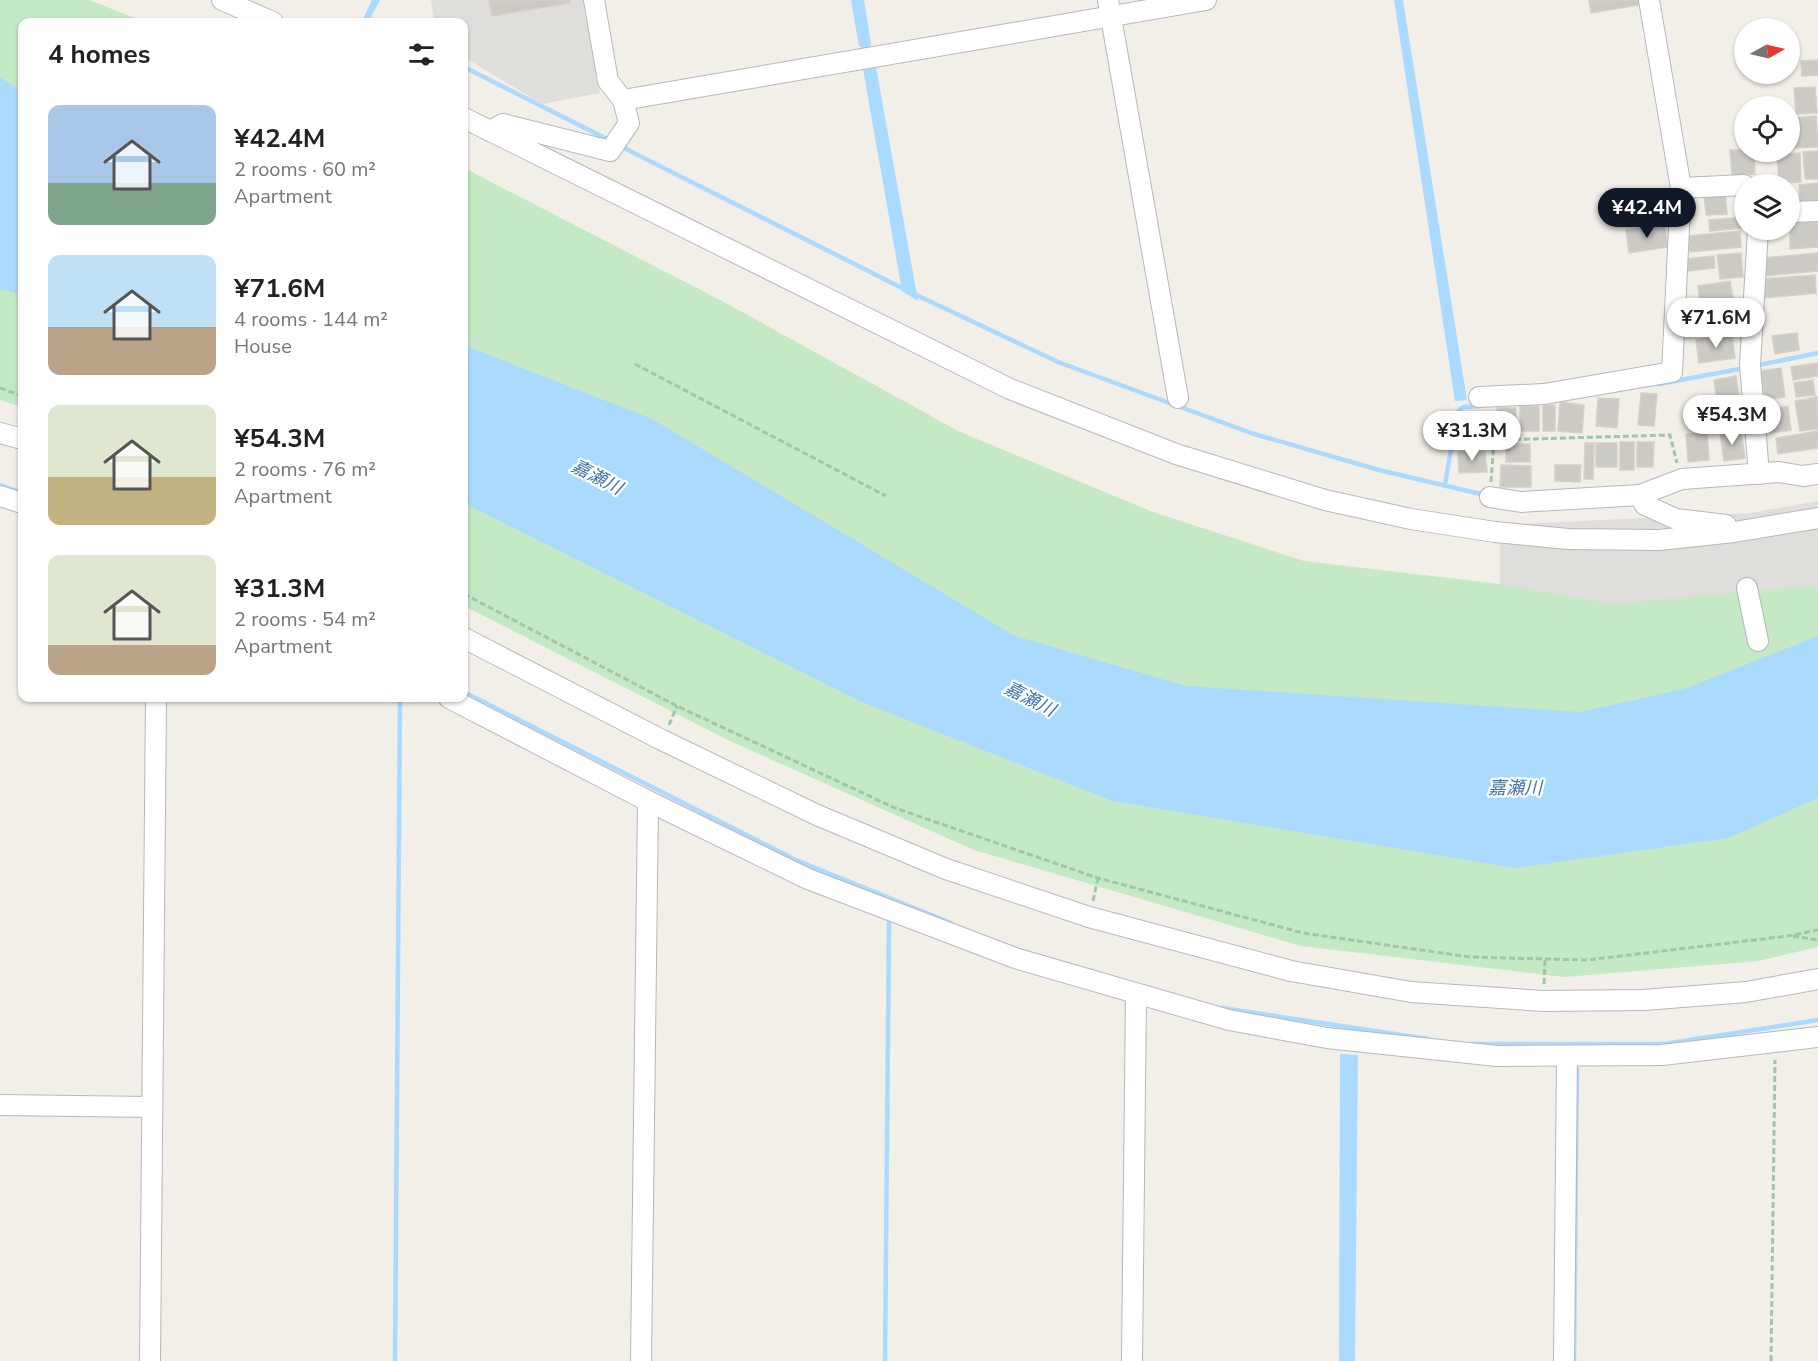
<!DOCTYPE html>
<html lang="en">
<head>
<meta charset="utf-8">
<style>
  body { margin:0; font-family:"Nunito Sans","Noto Sans JP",sans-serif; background:#f2f2f2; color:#222; height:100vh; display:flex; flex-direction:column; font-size:22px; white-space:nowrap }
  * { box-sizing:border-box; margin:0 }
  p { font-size:20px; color:#767676 }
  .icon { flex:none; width:33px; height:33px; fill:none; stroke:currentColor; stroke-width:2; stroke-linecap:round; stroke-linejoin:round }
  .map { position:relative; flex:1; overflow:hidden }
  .side { position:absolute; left:18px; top:18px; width:450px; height:684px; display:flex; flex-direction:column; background:#fff; border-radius:12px; box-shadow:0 2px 4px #0004 }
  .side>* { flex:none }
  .needle { width:39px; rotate:82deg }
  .controls { position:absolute; left:1734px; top:18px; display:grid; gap:12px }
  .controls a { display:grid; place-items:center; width:66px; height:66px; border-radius:50%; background:#fff; box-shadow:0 2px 4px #0004; font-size:30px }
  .price { position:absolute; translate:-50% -51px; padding:0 14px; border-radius:21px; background:#fff; color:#222; font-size:20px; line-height:39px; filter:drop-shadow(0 2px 3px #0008) }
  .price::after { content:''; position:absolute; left:50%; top:36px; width:18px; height:14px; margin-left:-9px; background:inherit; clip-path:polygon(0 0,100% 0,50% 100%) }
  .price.current { background:#111827; color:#fff }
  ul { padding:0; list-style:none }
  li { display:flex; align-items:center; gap:18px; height:150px; padding:0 30px }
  li span { display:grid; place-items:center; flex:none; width:168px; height:120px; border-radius:12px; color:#555 }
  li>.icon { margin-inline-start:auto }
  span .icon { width:72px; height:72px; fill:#fffc; stroke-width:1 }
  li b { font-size:26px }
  h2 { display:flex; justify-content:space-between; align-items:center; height:72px; padding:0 30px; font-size:26px }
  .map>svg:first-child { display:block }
</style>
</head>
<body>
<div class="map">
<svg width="1818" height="1361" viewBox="0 0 1818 1361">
  <rect width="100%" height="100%" fill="#f1efe8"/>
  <g fill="#e0deda">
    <path d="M 431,0 L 583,0 L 600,93 L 542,104 L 464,57 L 464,22 L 434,22 Z"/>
    <path d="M 1818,501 L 1818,716 L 1500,584 L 1500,525 L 1750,513 Z"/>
  </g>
  <g fill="#c5e8c5">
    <path d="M 0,0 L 89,0 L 145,22 L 22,22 L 22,113 L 0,98 Z"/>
    <path d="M 464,168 L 722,301 L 960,432 L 1153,512 L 1304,561 L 1500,584 L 1612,604 L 1818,585 L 1818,652 L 1586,725 L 1181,702 L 994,640 L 464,368 Z"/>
    <path d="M 0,251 L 22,264 L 22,407 L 0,400 Z"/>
    <path d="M 464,477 L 870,685 L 1818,779 L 1818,947 L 1758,961 L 1564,977 L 1301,946 L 974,850 L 732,742 L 464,606 Z"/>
  </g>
  <g fill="#aadaff">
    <path d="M 372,0 L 380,0 L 370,19 L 377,22 L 362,21 Z"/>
    <path d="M 851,0 L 864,0 L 871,44 L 867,51 L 859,46 Z"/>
    <path d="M 1394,0 L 1403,0 L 1467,400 L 1455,401 Z"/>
    <path d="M 868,63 L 876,67 L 918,301 L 902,291 L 863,69 Z"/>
    <path d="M 0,77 L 22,92 L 22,297 L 14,292 L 0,289 Z"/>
    <path d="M 464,345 L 652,419 L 1015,636 L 1186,686 L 1581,712 L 1687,688 L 1818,636 L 1818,798 L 1728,838 L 1515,868 L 1112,801 L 862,702 L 464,503 Z"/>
    <path d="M 1340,1054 L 1358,1055 L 1355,1361 L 1339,1361 Z"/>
  </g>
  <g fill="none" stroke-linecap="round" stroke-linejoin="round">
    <g stroke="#aadaff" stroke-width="4.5">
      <path d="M 464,67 L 607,139"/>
      <path d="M 622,147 L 910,292 L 1058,362 L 1251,433 L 1379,470 L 1485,495"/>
      <path d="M 1759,365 L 1818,353"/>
      <path d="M 1659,384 L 1745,368"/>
      <path d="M 0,485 L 17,491"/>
      <path d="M 1445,485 L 1457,413 L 1463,407 L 1481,406"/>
      <path d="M 464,692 L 796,860 L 951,923"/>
      <path d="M 1222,1008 L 1428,1039"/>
      <path d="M 1472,1044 L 1664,1044 L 1818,1020"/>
      <path d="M 395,1361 L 400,698"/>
      <path d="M 885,1361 L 889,923"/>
      <path d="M 1574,1361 L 1577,1069"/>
    </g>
  </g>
  <g fill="#cccac5" stroke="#d6d1c6" stroke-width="1.5">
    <path d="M 489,0 L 569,0 L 570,3 L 492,16 Z"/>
    <path d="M 1589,0 L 1638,0 L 1639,5 L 1591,13 Z"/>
    <path d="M 1818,60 L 1818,75 L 1802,76 L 1801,61 Z"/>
    <path d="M 1815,87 L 1817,113 L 1796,114 L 1794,88 Z"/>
    <path d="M 1816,116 L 1818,147 L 1791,148 L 1790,118 Z"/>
    <path d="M 1730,150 L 1744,150 L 1744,152 L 1754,152 L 1755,174 L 1732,176 Z"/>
    <path d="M 1818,151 L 1818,179 L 1805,179 L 1803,152 Z"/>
    <path d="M 1800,153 L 1801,182 L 1779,183 L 1777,154 Z"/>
    <path d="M 1818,183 L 1818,201 L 1800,202 L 1799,185 Z"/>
    <path d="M 1725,191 L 1727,214 L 1706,215 L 1704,193 Z"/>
    <path d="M 1744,217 L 1744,228 L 1710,231 L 1709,220 Z"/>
    <path d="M 1818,218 L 1818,247 L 1790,249 L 1790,220 Z"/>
    <path d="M 1664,224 L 1668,247 L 1629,253 L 1626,230 Z"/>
    <path d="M 1740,231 L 1741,247 L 1690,252 L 1688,236 Z"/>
    <path d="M 1741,253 L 1743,277 L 1720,279 L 1717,255 Z"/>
    <path d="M 1818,253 L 1818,271 L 1765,276 L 1763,258 Z"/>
    <path d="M 1714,256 L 1715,268 L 1688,271 L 1687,259 Z"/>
    <path d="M 1815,275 L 1816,293 L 1764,298 L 1763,279 Z"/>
    <path d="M 1730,281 L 1734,305 L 1701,310 L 1698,286 Z"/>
    <path d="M 1721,311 L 1724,333 L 1699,336 L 1696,315 Z"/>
    <path d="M 1797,333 L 1799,350 L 1775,354 L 1772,336 Z"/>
    <path d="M 1732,334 L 1735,358 L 1699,363 L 1696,340 Z"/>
    <path d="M 1818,363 L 1818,376 L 1793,380 L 1791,367 Z"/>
    <path d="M 1781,368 L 1785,397 L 1765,400 L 1761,371 Z"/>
    <path d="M 1736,376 L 1739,397 L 1717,401 L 1714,380 Z"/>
    <path d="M 1813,380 L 1815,395 L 1796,397 L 1794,383 Z"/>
    <path d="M 1641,393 L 1657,394 L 1654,426 L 1638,425 Z"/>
    <path d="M 1817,397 L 1818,429 L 1800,431 L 1795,401 Z"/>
    <path d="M 1598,398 L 1619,399 L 1617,428 L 1596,426 Z"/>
    <path d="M 1744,401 L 1748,421 L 1720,425 L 1717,405 Z"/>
    <path d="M 1560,402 L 1584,405 L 1582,433 L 1558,431 Z"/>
    <rect x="1543" y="405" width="12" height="26"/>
    <rect x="1520" y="406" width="19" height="25"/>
    <path d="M 1788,406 L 1791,430 L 1771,433 L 1767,409 Z"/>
    <rect x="1497" y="408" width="19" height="26"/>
    <path d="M 1478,424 L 1479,446 L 1460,447 L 1459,425 Z"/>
    <path d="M 1741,430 L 1745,458 L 1724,461 L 1720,433 Z"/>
    <path d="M 1818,431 L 1818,448 L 1778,454 L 1776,438 Z"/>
    <path d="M 1707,432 L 1709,460 L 1688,462 L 1686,434 Z"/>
    <rect x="1620" y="442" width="14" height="28"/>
    <path d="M 1637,442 L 1654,442 L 1653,467 L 1637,467 Z"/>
    <path d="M 1585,443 L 1594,443 L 1593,479 L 1584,479 Z"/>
    <rect x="1596" y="443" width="21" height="24"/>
    <rect x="1506" y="444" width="24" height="18"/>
    <path d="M 1485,451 L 1487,472 L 1459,473 L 1458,452 Z"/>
    <path d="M 1501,465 L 1531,466 L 1531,487 L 1500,487 Z"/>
    <path d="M 1555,465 L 1581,465 L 1580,482 L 1555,481 Z"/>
  </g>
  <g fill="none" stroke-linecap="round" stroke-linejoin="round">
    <defs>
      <g id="minor">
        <path d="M 222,0 L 273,22"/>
        <path d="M 1108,0 L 1178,398"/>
        <path d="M 623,100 L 1206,0"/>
        <path d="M 464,118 L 1010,389 L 1176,454 L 1325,500 L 1411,519 L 1495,532 L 1568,539 L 1659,540 L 1734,532 L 1818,518"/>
        <path d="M 490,131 L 503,124 L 610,151 L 629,123 L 623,100 L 608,81 L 594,0"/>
        <path d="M 1681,188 L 1744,185"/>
        <path d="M 1790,212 L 1818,211"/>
        <path d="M 1758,230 L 1750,365 L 1759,474"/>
        <path d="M 1479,397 L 1544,394 L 1672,372 L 1681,188 L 1649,0"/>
        <path d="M 0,433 L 22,439"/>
        <path d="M 1640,495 L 1645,505 L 1676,519 L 1726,525"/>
        <path d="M 0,496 L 22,503"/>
        <path d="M 1490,497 L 1521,502 L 1640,495 L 1682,479 L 1779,472 L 1803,476 L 1818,474"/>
        <path d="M 1747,588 L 1758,641"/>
        <path d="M 464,638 L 662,740 L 817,815 L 946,869 L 1089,917 L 1291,971 L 1411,992 L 1543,1001 L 1644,1000 L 1746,992 L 1818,979"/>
        <path d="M 449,698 L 648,801 L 808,879 L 1015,958 L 1229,1020 L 1327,1038 L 1497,1056 L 1662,1055 L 1818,1037"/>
        <path d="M 0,1105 L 152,1107"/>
        <path d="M 150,1361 L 156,698"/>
        <path d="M 641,1361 L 648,801"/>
        <path d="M 1132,1361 L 1136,995"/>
        <path d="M 1564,1361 L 1567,1057"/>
      </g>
    </defs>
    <use href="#minor" stroke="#b5b8bc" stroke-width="22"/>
    <g stroke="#9cc7a9" stroke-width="3" stroke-dasharray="6 3" stroke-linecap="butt">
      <path d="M 635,364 L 886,496"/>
      <path d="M 0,388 L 22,396"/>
      <path d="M 1491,482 L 1494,440 L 1670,435 L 1677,463"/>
      <path d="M 464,594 L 677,706 L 895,808 L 1098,878 L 1303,933 L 1470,957 L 1587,960 L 1788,936 L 1818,930"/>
      <path d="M 669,725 L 677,706"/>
      <path d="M 1093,901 L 1098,878"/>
      <path d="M 1793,936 L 1818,940"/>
      <path d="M 1544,984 L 1545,959"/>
      <path d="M 1771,1361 L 1775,1060"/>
    </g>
    <use href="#minor" stroke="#fff" stroke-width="20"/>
  </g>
  <g text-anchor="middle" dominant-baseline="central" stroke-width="4.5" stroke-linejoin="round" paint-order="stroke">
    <g font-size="18" font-style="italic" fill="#4174aa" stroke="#fff">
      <text transform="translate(597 477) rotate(27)">嘉瀬川</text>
      <text transform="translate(1030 699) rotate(27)">嘉瀬川</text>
      <text x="1515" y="788">嘉瀬川</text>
    </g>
  </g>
</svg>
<div class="controls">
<a><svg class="needle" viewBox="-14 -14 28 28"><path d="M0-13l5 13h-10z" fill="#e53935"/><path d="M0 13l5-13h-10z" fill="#767676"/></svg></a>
<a><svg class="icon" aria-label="locate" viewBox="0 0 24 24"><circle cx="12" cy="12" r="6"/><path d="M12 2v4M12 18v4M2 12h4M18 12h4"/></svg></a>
<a><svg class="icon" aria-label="layers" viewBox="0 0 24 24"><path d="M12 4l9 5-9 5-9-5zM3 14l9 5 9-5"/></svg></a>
</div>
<b class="price current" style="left:1647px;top:239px">¥42.4M</b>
<b class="price" style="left:1716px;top:349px">¥71.6M</b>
<b class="price" style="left:1732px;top:446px">¥54.3M</b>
<b class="price" style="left:1472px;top:462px">¥31.3M</b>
<section class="side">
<h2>4 homes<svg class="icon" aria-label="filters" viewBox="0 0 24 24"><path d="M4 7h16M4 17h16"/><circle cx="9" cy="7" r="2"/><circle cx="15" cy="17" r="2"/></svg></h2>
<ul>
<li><span style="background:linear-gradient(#a9c7e8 65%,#7fa58c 0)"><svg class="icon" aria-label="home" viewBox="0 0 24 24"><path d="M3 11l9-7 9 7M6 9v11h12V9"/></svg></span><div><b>¥42.4M</b><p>2 rooms · 60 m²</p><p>Apartment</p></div></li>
<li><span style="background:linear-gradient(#bfe0f5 60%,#b9a48a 0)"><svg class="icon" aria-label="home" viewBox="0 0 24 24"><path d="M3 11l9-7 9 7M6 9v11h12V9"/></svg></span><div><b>¥71.6M</b><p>4 rooms · 144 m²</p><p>House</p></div></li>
<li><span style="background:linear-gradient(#dfe7d0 60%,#c2b280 0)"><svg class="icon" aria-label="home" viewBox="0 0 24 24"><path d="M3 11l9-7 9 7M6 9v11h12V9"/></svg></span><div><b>¥54.3M</b><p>2 rooms · 76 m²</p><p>Apartment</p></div></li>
<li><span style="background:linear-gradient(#dfe7d0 75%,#b9a48a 0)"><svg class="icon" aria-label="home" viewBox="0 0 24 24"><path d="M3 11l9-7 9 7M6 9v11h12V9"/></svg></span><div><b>¥31.3M</b><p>2 rooms · 54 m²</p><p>Apartment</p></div></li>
</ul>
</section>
</div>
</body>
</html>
